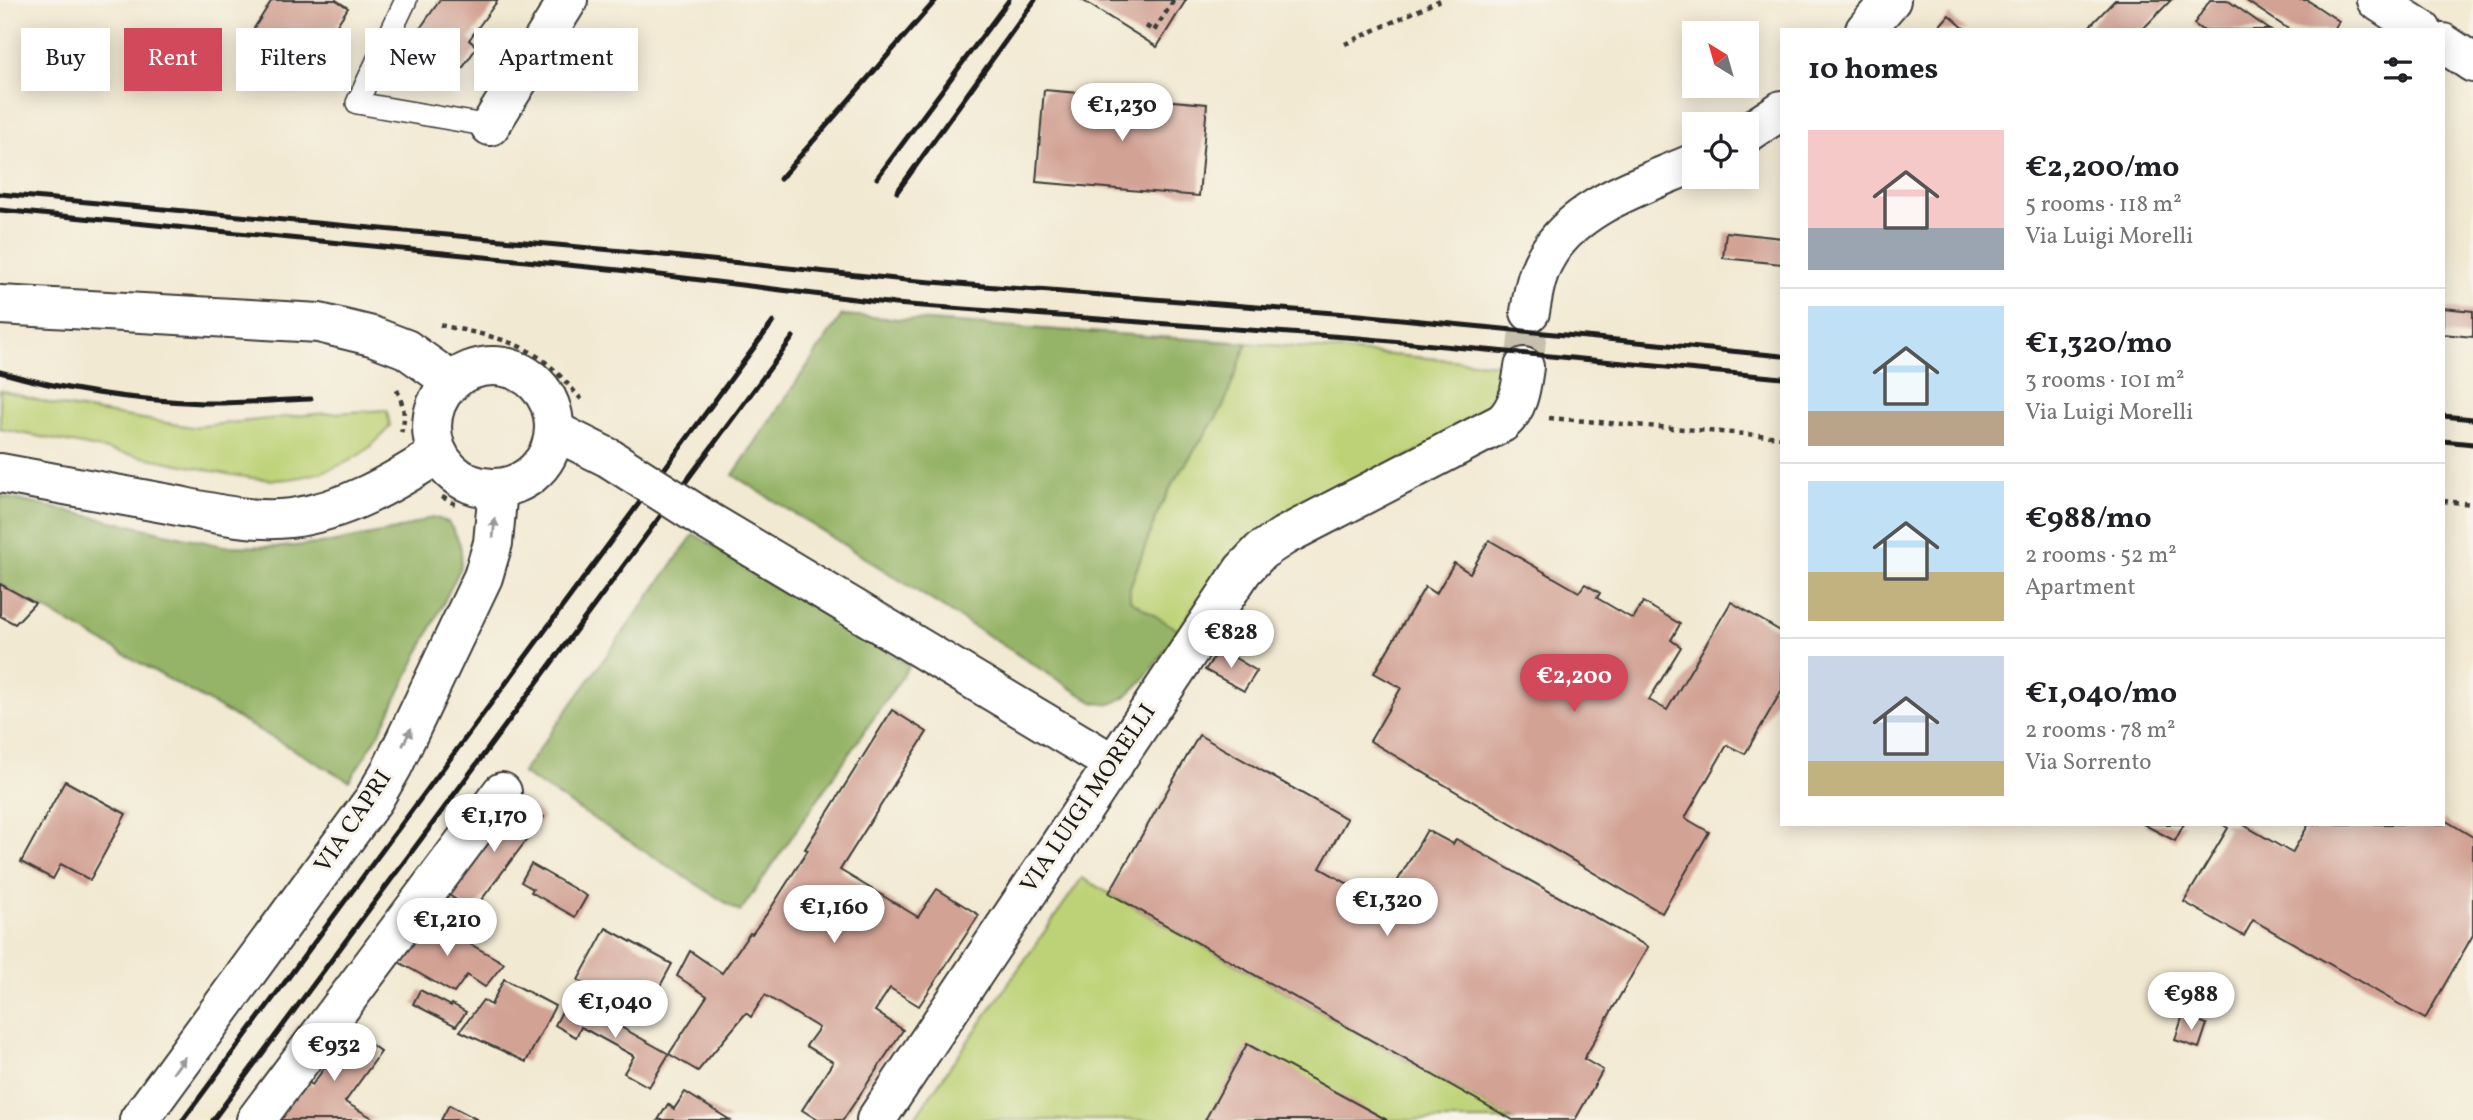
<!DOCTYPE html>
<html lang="en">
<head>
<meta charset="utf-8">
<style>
  body { margin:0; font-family:Vollkorn,serif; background:#f2f2f2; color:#202124; height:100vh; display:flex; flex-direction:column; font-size:26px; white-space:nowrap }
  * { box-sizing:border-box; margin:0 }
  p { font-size:23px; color:#757577 }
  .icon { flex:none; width:38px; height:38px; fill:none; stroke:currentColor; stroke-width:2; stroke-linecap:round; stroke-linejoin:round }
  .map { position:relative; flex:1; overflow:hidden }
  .panel { position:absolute; left:1780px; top:28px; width:665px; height:798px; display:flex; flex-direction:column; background:#fff; border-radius:0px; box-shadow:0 4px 18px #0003 }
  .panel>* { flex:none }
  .top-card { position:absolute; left:21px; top:28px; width:665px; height:63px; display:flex; gap:14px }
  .needle { width:46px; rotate:323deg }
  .buttons { position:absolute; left:1682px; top:21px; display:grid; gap:14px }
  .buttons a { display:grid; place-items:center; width:77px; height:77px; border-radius:0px; background:#fff; box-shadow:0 4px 18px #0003; font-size:35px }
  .price { position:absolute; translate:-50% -60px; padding:0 16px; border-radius:24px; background:#fff; color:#222; font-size:23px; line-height:46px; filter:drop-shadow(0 2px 4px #0008) }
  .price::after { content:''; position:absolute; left:50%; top:42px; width:21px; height:16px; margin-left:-10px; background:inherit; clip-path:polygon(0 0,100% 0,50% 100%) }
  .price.selected { background:#d1495b; color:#fff }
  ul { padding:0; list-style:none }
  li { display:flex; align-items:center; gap:21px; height:175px; padding:0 28px }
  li+li { border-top:2px solid #e0e0e0 }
  li span { display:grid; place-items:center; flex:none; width:196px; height:140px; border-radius:0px; color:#555 }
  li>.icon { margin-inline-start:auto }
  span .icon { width:84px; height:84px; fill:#fffc; stroke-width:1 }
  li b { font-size:30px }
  h2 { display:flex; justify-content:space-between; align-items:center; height:84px; padding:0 28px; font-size:30px }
  .tag { padding:0 24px; border-radius:0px; background:#fff; box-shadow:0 4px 18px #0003; font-size:24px; line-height:63px }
  .tag.selected { background:#d1495b; color:#fff }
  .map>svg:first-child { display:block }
</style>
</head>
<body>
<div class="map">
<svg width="2473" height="1120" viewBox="0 0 2473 1120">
  <rect width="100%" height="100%" fill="#f7f3e8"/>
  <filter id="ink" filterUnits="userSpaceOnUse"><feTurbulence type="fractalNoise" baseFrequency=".0143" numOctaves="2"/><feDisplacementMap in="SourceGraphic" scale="14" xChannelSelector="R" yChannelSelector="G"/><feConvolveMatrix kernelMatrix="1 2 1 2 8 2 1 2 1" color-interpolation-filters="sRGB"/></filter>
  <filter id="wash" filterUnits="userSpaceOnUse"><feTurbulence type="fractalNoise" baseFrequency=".00686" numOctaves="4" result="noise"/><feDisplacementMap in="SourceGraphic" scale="28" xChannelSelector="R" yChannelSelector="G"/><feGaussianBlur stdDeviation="1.57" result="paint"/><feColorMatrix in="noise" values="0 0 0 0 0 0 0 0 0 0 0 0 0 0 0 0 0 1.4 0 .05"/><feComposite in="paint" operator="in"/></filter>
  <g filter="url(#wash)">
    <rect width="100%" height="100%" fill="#f2e9d2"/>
    <g fill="#bdd276" stroke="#6c7749" stroke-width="2">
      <path d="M 1247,343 L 1510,365 L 1492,414 L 1252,535 L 1227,558 L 1178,630 L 1129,600 L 1130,587 L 1158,512 L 1173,483 L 1223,407 Z"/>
      <path d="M 0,390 L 56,405 L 192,427 L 315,414 L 387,410 L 390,426 C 366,458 329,474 289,479 C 259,483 214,471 184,465 C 122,453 61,441 0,429 Z"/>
      <path d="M 1082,878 L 1513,1120 L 913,1120 Z"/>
    </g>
    <g fill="#96b467" stroke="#596842" stroke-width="2">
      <path d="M 842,315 L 1247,343 L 1223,407 L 1173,483 L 1158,512 L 1130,587 L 1130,600 L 1178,630 C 1163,652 1137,698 1110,704 C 1105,705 1098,703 1093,702 L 733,475 Z"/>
      <path d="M 0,496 L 223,546 L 282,547 L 330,543 L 396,530 L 433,517 L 448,522 C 459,538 464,549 460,569 L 379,734 L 349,781 L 0,584 Z"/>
      <path d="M 694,534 L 910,665 L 740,912 L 522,773 Z"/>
    </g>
    <g id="blocks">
      <g fill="#d2a294">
        <path d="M 272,0 L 336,0 L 348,8 L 309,67 L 253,30 Z"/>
        <path d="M 440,0 L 498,0 L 469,40 L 477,47 L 459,73 L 447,69 L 438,82 L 400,57 Z"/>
        <path d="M 1082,0 L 1186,0 L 1157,47 Z"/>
        <path d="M 2115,0 L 2171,0 L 2142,30 L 2086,30 Z"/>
        <path d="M 2210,0 L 2227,0 L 2270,30 L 2202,30 L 2194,24 Z"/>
        <path d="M 2245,0 L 2307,0 L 2339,21 L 2334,30 L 2290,30 Z"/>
        <path d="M 1949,15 L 1966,30 L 1936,30 Z"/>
        <path d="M 1044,90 L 1207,104 L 1199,196 L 1036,182 Z"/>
        <path d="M 1726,232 L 1782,238 L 1782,264 L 1723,258 Z"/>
        <path d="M 2443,308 L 2473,311 L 2473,337 L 2443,334 Z"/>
        <path d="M 1489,540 L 1579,592 L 1585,584 L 1600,593 L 1597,598 L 1633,619 L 1643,602 L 1680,624 L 1671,640 L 1681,647 L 1649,700 L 1667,710 L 1731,602 L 1782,632 L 1782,690 L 1745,754 L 1727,745 L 1685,818 L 1709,832 L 1662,913 L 1370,741 L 1401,688 L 1374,673 L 1425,587 L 1436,594 L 1454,563 L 1470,573 Z"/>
        <path d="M 0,584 L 35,603 L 15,624 L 0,616 Z"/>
        <path d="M 1220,649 L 1257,671 L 1244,691 L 1205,670 Z"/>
        <path d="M 892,710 L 927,732 L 840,870 L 918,917 L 937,889 L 979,915 L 919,1006 L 890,988 L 875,1011 L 903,1030 L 843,1120 L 818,1120 L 802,1110 L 833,1062 L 806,1046 L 819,1028 L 765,995 L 751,1017 L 746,1013 L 698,1071 L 669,1054 L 707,996 L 677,976 L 690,951 L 722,973 L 750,933 L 752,934 L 769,911 L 808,850 L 805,849 Z"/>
        <path d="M 1199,735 L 1347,819 L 1320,868 L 1407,917 L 1420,895 L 1397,882 L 1427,830 L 1453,844 L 1456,839 L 1648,947 L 1584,1059 L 1603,1070 L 1575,1120 L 1513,1120 L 1109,893 Z"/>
        <path d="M 65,781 L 126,814 L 90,880 L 61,864 L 53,879 L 21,862 Z"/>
        <path d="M 515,795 L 544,817 L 472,912 L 443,890 Z"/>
        <path d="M 2443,819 L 2473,837 L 2473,935 L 2425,1019 L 2253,920 L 2244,936 L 2184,902 L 2228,828 L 2222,824 L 2242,824 L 2292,853 L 2309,824 L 2443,824 Z"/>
        <path d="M 2143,824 L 2184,824 L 2175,841 Z"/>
        <path d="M 531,864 L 587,896 L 575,917 L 531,892 L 533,889 L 521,882 Z"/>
        <path d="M 425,919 L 504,963 L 485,987 L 467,975 L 454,993 L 395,960 Z"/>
        <path d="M 606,928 L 672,964 L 644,1016 L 578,980 Z"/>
        <path d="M 504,979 L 555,1006 L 526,1062 L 460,1031 L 483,1000 L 491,1005 Z"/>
        <path d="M 420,990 L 451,1006 L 452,1004 L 466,1012 L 456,1026 L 413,1004 Z"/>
        <path d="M 569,998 L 669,1054 L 649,1087 L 624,1073 L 634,1056 L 581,1027 L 576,1037 L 555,1025 Z"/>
        <path d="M 2183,1015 L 2207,1024 L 2199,1048 L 2175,1040 Z"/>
        <path d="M 347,1026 L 381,1052 L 345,1102 L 376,1120 L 274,1120 L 306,1080 L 312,1085 L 333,1056 L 328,1051 Z"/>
        <path d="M 1247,1044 L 1387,1120 L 1205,1120 Z"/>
        <path d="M 685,1092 L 730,1120 L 658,1120 L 668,1104 L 674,1109 Z"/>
        <path d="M 449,1105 L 478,1120 L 441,1120 Z"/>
      </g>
    </g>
  </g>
  <g filter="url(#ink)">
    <use href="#blocks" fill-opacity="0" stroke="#3c3b37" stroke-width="2"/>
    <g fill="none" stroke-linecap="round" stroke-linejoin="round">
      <path stroke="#c7c0ae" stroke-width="38" stroke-dasharray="38 19" stroke-linecap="butt" d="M 1524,367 L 1530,312"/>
      <defs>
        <path id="lane" d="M 406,0 L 357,103 L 490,126"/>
        <g id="street">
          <path d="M 2376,0 L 2422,30"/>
          <path d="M 1865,30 L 1891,0"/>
          <path d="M 2443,43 L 2473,63"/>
          <path d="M 490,126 L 568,0"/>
          <path d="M 1746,134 L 1782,110"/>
          <path d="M 0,305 L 319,323 L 372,336 L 406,349 L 451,381"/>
          <path d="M 1530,312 C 1533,294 1536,275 1545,259 C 1573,206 1643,185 1694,163"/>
          <circle cx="493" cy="427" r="61"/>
          <path d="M 555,431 L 609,458"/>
          <path d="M 0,473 C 56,483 113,494 169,504 C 209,512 250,523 291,518 C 345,511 393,483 438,454"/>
          <path d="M 706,520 L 1114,764"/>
          <path d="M 139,1120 L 374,799 L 393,766 L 483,577 L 493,543 L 498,488"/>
          <path d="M 256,1120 L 502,792"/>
          <path d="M 876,1120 L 1243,570 L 1261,551 L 1284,536 L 1502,423 C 1519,408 1521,388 1524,367"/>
        </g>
      </defs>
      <use href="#lane" stroke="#3c3b37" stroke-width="24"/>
      <use href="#street" stroke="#3c3b37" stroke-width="42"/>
      <g stroke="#3c3b37" stroke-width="4.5" stroke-dasharray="5 5" stroke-linecap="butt">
        <path d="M 1146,26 L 1154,31 L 1174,0"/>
        <path d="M 1345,44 L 1440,0"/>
        <path d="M 440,325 C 474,333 515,338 544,361 C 558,372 570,387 582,400"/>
        <path d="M 397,390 C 403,404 407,417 401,432"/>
        <path d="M 1549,418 L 1782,437"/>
        <path d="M 442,497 L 459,506"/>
        <path d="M 2443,501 L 2473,504"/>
      </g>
      <use href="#lane" stroke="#fff" stroke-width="21"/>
      <use href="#street" stroke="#fff" stroke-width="38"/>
      <g stroke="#1c1c1c" stroke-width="5">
        <path d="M 877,178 L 1009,0"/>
        <path d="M 780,179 L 936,0"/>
        <path d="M 897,192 L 1035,0"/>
        <path d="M 0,194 L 623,251 L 906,280 L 1360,315 L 1782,356"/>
        <path d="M 0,210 L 619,270 L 895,304 L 1359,338 L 1782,378"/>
        <path d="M 0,372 C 66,391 133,400 203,403 C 238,404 275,400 311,399"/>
        <path d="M 2443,416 L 2473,419"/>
        <path d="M 2443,441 L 2473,444"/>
        <path d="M 183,1120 L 773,322"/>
        <path d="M 213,1120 L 793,337"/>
      </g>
      <defs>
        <path id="street-bridge" d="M 609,458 L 706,520"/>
      </defs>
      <use href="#street-bridge" stroke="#3c3b37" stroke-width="42" stroke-linecap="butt"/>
      <use href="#street-bridge" stroke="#fff" stroke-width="38"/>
    </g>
    <defs><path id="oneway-solid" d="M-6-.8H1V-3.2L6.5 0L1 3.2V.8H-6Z" transform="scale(1.75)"/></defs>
    <g fill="#999">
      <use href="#oneway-solid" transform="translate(494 528) rotate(-85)"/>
      <use href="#oneway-solid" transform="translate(407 737) rotate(-64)"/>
      <use href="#oneway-solid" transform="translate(179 1065) rotate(-54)"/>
    </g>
  </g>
  <g text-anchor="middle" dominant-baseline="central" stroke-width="6" stroke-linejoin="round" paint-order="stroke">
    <g font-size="24" fill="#1c1c1c" stroke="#f7f3e8">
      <text transform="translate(1089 799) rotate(-56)">VIA LUIGI MORELLI</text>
      <text transform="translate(354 822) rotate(-56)">VIA CAPRI</text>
    </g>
  </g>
</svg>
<div class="buttons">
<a><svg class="needle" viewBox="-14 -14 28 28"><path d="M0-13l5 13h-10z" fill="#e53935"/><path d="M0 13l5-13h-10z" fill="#757577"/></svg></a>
<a><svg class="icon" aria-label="locate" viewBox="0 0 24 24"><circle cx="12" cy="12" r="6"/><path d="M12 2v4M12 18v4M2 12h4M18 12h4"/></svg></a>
</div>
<b class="price" style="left:1122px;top:143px">€1,230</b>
<b class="price" style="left:1231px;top:670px">€828</b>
<b class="price selected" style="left:1574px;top:714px">€2,200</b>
<b class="price" style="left:494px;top:854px">€1,170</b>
<b class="price" style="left:1387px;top:938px">€1,320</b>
<b class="price" style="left:834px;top:945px">€1,160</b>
<b class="price" style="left:447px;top:958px">€1,210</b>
<b class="price" style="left:2191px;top:1032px">€988</b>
<b class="price" style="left:615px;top:1040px">€1,040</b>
<b class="price" style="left:334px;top:1083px">€932</b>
<div class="top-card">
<a class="tag">Buy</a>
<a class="tag selected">Rent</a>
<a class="tag">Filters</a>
<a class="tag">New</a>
<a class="tag">Apartment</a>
</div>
<section class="panel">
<h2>10 homes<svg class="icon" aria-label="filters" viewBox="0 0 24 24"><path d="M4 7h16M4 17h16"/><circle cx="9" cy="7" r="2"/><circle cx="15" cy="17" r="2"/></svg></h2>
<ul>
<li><span style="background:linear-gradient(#f6c9c9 70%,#9aa5b1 0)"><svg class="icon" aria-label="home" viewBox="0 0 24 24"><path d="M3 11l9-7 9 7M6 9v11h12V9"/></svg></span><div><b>€2,200/mo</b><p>5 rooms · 118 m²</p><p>Via Luigi Morelli</p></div></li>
<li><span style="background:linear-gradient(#bfe0f5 75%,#b9a48a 0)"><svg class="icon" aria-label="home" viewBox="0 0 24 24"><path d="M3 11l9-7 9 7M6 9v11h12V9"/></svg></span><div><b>€1,320/mo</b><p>3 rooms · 101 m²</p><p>Via Luigi Morelli</p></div></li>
<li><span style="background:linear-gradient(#bfe0f5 65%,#c2b280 0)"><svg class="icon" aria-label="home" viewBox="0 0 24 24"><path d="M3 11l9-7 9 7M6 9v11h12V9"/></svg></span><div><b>€988/mo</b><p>2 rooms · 52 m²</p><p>Apartment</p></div></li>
<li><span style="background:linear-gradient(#c9d6e8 75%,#c2b280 0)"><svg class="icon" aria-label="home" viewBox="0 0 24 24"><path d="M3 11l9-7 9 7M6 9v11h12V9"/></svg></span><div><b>€1,040/mo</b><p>2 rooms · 78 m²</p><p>Via Sorrento</p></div></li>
</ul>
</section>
</div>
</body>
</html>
